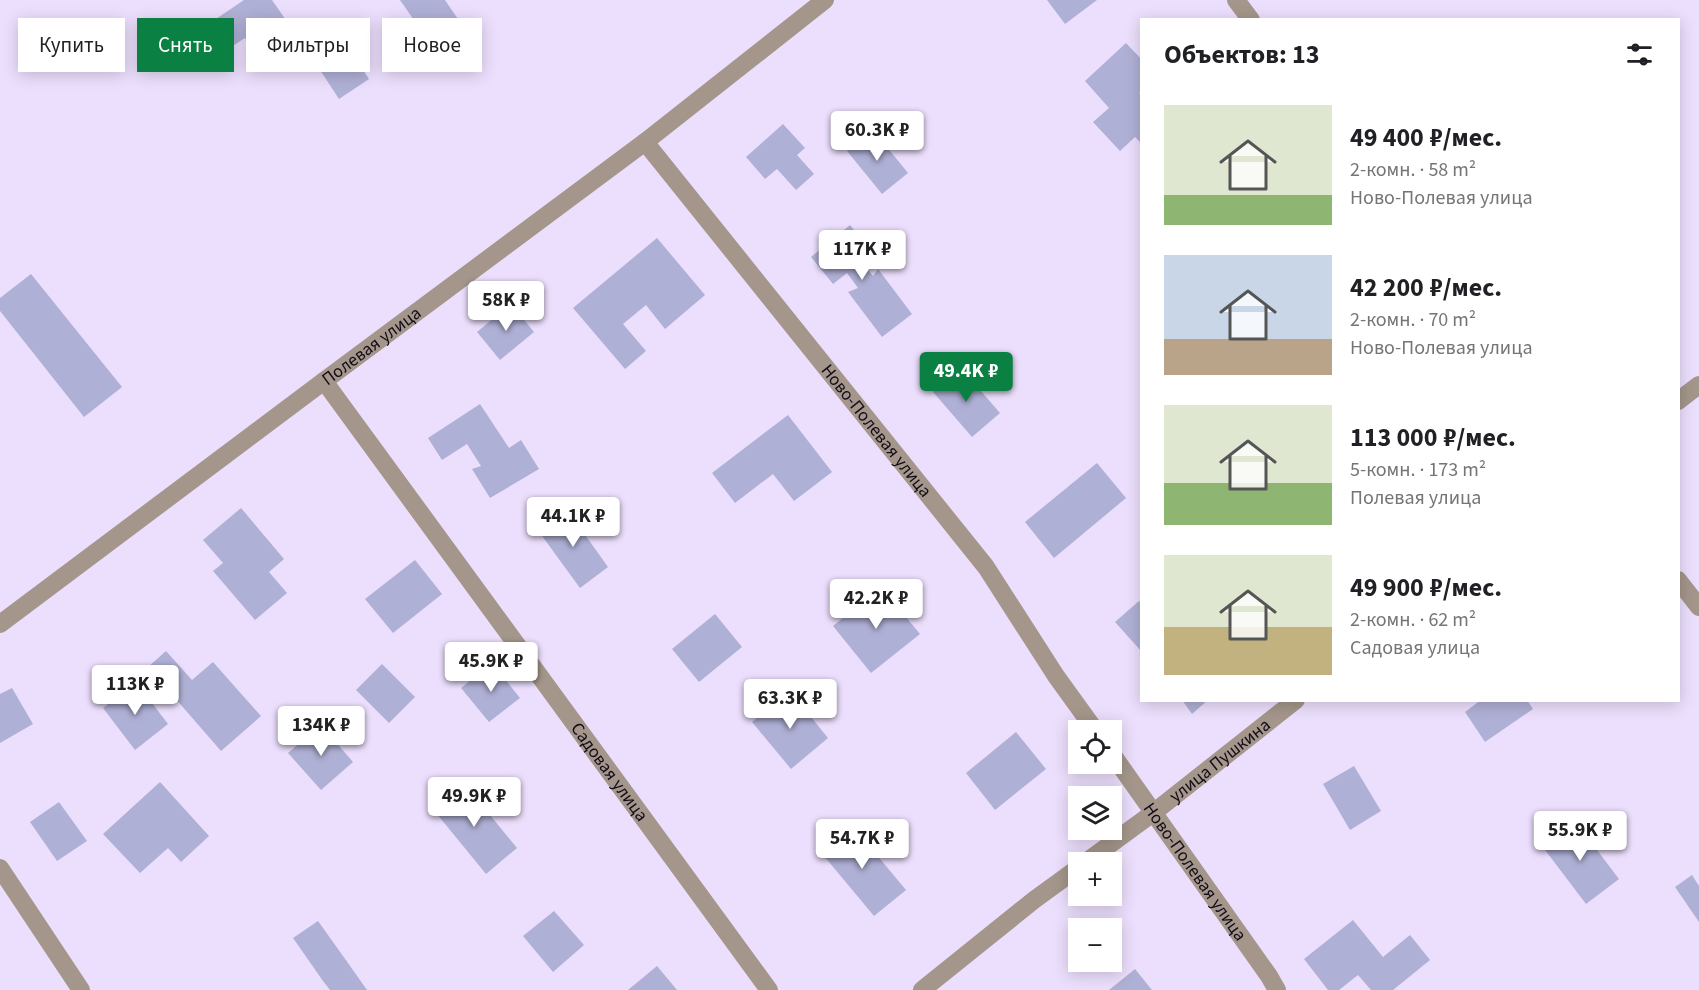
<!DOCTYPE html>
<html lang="ru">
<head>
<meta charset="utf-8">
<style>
  body { margin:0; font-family:"Source Sans 3",sans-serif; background:#f6f6f6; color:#202124; height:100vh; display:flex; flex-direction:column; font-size:22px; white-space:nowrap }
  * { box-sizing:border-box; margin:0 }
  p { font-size:20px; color:#757577 }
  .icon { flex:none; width:33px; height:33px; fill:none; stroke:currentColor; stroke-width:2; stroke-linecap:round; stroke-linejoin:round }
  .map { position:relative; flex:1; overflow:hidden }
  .details { position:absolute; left:1140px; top:18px; width:540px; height:684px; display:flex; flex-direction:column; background:#fff; border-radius:0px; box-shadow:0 3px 15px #0003 }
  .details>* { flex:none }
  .hud { position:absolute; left:18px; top:18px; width:570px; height:54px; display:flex; gap:12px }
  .controls { position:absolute; left:1068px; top:720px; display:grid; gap:12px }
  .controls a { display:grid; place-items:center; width:54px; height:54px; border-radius:0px; background:#fff; box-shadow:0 3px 15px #0003; font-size:30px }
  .price { position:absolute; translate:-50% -51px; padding:0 14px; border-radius:6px; background:#fff; color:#222; font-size:20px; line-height:39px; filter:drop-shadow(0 2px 3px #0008) }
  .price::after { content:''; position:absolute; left:50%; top:36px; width:18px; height:14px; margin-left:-9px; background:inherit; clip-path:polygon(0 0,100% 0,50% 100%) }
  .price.selected { background:#0b8043; color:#fff }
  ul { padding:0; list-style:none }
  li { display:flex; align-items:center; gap:18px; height:150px; padding:0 24px }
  li span { display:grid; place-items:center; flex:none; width:168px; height:120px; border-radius:0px; color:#555 }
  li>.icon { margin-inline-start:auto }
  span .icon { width:72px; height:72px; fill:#fffc; stroke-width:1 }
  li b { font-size:26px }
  h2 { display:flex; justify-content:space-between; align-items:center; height:72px; padding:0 24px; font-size:26px }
  .tag { padding:0 21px; border-radius:0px; background:#fff; box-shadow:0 3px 15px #0003; font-size:21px; line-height:54px }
  .tag.selected { background:#0b8043; color:#fff }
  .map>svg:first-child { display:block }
</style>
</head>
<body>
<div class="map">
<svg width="1699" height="990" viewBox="0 0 1699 990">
  <rect width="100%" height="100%" fill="#ecdffd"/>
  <g fill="#afb0d5">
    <path d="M 244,0 L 272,0 L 288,23 L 251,47 L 245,38 L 225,51 L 207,25 Z"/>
    <path d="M 400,0 L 445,0 L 464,28 L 434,49 Z"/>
    <path d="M 1047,0 L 1097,0 L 1065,24 Z"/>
    <path d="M 331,21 L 369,79 L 339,99 L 301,41 Z"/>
    <path d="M 1126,43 L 1142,60 L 1142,91 L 1139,93 L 1142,96 L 1142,144 L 1135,137 L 1120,151 L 1093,122 L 1109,108 L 1085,81 Z"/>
    <path d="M 783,124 L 805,148 L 797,155 L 814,174 L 796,190 L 777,169 L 765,179 L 746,157 Z"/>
    <path d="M 873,130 L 908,173 L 882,194 L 847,151 Z"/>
    <path d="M 850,225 L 869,249 L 858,258 L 873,276 L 878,269 L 912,314 L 882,337 L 848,292 L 858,288 L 847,273 L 833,284 L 811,257 Z"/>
    <path d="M 657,238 L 705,295 L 665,329 L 646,305 L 623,324 L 646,351 L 625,369 L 573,308 Z"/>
    <path d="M 31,274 L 122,387 L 84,417 L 0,311 L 0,298 Z"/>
    <path d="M 511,304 L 534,332 L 500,360 L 477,332 Z"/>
    <path d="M 961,368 L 1000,413 L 972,437 L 933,392 Z"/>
    <path d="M 480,404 L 509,448 L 521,440 L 539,469 L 490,498 L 472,469 L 481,466 L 467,444 L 442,460 L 428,438 Z"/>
    <path d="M 788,415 L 832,472 L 794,501 L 773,474 L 735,503 L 712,473 Z"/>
    <path d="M 1097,463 L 1126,498 L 1054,558 L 1025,522 Z"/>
    <path d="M 241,508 L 284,559 L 269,572 L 287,593 L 255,620 L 213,571 L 223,563 L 203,540 Z"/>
    <path d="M 566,508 L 608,567 L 580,588 L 537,529 Z"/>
    <path d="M 415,560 L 442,594 L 393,633 L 365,599 Z"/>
    <path d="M 881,587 L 920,634 L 871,673 L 833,626 Z"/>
    <path d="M 1139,601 L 1142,604 L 1142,652 L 1115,622 Z"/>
    <path d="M 715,614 L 742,647 L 699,682 L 672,649 Z"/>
    <path d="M 166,651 L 192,680 L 213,662 L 261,716 L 221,751 L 148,667 Z"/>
    <path d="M 492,663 L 520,698 L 489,722 L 461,688 Z"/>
    <path d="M 382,664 L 415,697 L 389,723 L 356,690 Z"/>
    <path d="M 136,682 L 168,724 L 135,750 L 103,708 Z"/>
    <path d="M 12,688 L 33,724 L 0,743 L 0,694 Z"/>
    <path d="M 790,691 L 828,738 L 791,769 L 752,722 Z"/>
    <path d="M 1182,700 L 1208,700 L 1192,714 Z"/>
    <path d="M 1481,700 L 1527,700 L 1533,709 L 1485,742 L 1465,712 Z"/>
    <path d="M 321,725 L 353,762 L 321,790 L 288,753 Z"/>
    <path d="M 1016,732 L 1046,769 L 995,810 L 966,773 Z"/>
    <path d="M 1354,766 L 1381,811 L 1350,830 L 1323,784 Z"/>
    <path d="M 160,782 L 209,836 L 181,862 L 168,848 L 140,873 L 103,834 Z"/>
    <path d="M 463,782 L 517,848 L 486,874 L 432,808 Z"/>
    <path d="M 59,802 L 87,841 L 57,861 L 30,822 Z"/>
    <path d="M 1575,821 L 1619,879 L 1586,904 L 1542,846 Z"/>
    <path d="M 851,824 L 906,890 L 874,916 L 819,850 Z"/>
    <path d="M 1692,875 L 1699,886 L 1699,922 L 1675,887 Z"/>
    <path d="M 554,911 L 584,945 L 553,972 L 523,936 Z"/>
    <path d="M 1353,920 L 1383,957 L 1410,935 L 1430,960 L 1393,990 L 1371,990 L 1358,975 L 1339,990 L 1328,990 L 1304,959 Z"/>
    <path d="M 318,921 L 348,963 L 367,990 L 330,990 L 323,981 L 293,938 Z"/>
    <path d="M 657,966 L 677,990 L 628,990 Z"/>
    <path d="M 1135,969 L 1152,990 L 1109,990 Z"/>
  </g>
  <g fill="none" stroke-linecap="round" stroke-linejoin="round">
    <g stroke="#a4968a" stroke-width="18">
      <path d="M 1236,0 L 1251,20"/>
      <path id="s1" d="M 645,142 L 986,567 L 1056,676 L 1095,730"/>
      <path id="s2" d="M 324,381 L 769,990"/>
      <path d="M 1678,401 L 1699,385"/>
      <path d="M 1678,580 L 1699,607"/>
      <path id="s3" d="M 0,624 L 324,381 L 645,142 L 825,0"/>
      <path id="s4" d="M 1112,754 L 1269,976 L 1277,990"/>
      <path id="s5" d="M 1086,862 L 1153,813 L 1296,700"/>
      <path d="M 0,868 L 81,990"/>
      <path d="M 922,990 L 1034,900 L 1078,868"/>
    </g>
  </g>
  <g text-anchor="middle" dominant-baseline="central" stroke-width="5" stroke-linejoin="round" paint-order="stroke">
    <g font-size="18" fill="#120c18" stroke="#fff">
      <text stroke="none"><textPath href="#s3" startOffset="464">Полевая улица</textPath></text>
      <text stroke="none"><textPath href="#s1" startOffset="370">Ново-Полевая улица</textPath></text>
      <text stroke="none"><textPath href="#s5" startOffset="168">улица Пушкина</textPath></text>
      <text stroke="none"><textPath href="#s2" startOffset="484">Садовая улица</textPath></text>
      <text stroke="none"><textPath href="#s4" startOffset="144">Ново-Полевая улица</textPath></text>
    </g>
  </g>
</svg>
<div class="controls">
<a><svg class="icon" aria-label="locate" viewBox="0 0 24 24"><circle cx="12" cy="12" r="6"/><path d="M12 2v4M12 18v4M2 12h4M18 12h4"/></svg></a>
<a><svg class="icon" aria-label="layers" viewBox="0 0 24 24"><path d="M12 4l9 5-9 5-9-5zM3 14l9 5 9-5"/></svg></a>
<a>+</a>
<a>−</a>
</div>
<b class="price" style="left:877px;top:162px">60.3K ₽</b>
<b class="price" style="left:862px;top:281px">117K ₽</b>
<b class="price" style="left:506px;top:332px">58K ₽</b>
<b class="price selected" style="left:966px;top:403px">49.4K ₽</b>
<b class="price" style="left:573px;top:548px">44.1K ₽</b>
<b class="price" style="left:876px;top:630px">42.2K ₽</b>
<b class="price" style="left:491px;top:693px">45.9K ₽</b>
<b class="price" style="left:135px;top:716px">113K ₽</b>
<b class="price" style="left:790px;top:730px">63.3K ₽</b>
<b class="price" style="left:321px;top:757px">134K ₽</b>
<b class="price" style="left:474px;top:828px">49.9K ₽</b>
<b class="price" style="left:1580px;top:862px">55.9K ₽</b>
<b class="price" style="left:862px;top:870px">54.7K ₽</b>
<div class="hud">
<a class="tag">Купить</a>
<a class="tag selected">Снять</a>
<a class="tag">Фильтры</a>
<a class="tag">Новое</a>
</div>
<section class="details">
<h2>Объектов: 13<svg class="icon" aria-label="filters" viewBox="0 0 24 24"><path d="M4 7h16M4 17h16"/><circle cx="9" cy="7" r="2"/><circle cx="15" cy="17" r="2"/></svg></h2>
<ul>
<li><span style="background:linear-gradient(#dfe7d0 75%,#8fb573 0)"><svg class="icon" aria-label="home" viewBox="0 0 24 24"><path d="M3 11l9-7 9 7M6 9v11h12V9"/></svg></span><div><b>49 400 ₽/мес.</b><p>2-комн. · 58 m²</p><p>Ново-Полевая улица</p></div></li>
<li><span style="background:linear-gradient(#c9d6e8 70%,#b9a48a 0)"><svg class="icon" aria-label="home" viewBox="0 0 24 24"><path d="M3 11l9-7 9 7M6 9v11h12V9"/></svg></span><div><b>42 200 ₽/мес.</b><p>2-комн. · 70 m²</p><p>Ново-Полевая улица</p></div></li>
<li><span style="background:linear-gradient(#dfe7d0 65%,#8fb573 0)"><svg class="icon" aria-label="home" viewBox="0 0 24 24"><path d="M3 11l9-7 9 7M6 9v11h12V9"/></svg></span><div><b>113 000 ₽/мес.</b><p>5-комн. · 173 m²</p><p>Полевая улица</p></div></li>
<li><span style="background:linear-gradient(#dfe7d0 60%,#c2b280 0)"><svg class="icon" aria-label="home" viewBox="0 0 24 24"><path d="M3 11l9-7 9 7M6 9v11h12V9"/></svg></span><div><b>49 900 ₽/мес.</b><p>2-комн. · 62 m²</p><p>Садовая улица</p></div></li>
</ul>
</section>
</div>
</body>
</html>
